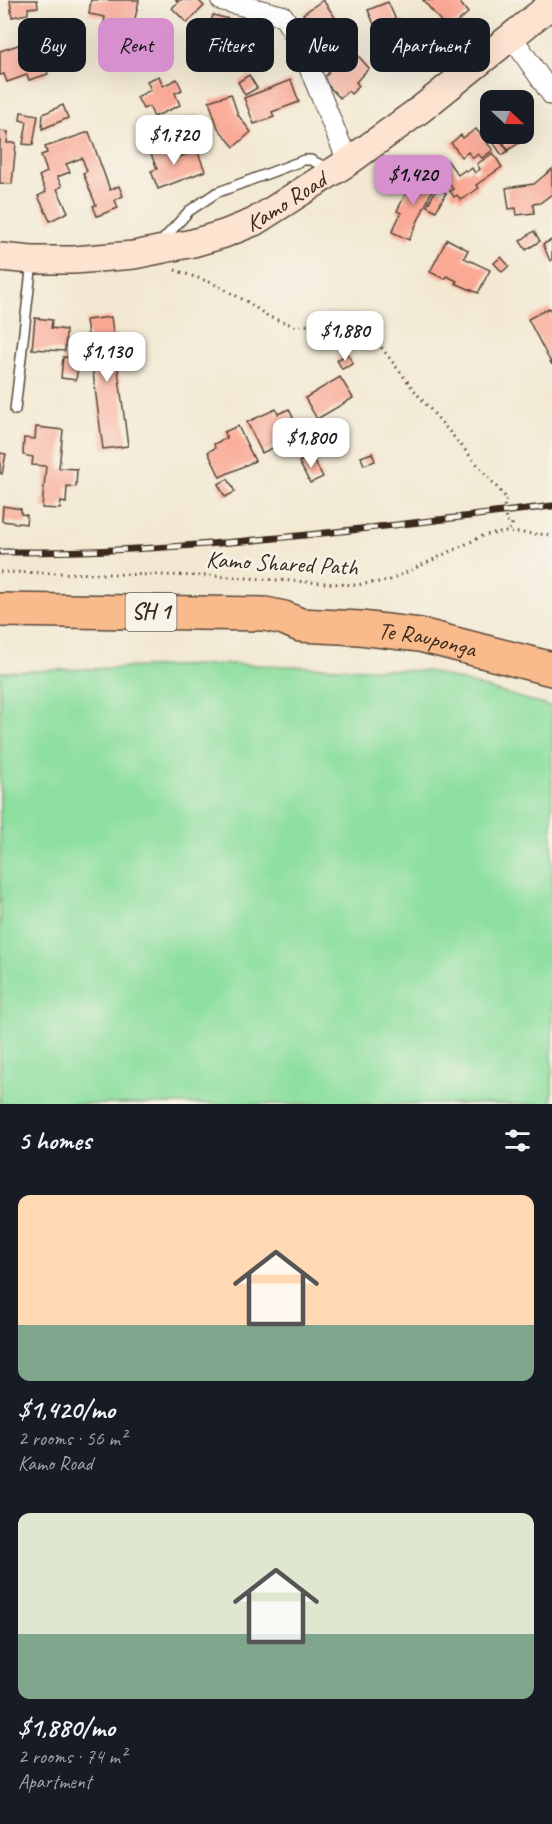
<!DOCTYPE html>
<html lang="en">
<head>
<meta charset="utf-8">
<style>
  body { margin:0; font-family:Caveat,sans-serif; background:#20242c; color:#f1f3f6; height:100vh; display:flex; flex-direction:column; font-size:22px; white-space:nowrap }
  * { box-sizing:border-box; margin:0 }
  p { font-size:20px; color:#9ea1a6 }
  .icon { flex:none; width:33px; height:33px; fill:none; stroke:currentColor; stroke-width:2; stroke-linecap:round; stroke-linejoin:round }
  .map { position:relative; height:1104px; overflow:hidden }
  .side { display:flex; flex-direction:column; background:#171b24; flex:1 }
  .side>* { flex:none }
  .hud { position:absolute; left:18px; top:18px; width:516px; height:54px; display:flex; gap:12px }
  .needle { width:39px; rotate:112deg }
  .buttons { position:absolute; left:480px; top:90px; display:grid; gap:12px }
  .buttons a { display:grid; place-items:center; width:54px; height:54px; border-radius:12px; background:#171b24; box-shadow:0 6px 24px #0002; font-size:30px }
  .price { position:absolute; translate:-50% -51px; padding:0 14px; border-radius:12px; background:#fff; color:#222; font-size:20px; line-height:39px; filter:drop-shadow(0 2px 3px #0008) }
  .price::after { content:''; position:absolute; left:50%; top:36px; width:18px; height:14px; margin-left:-9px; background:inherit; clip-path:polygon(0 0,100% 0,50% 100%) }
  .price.current { background:#d690ce; color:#111 }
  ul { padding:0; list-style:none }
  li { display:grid; align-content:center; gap:12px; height:318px; padding:0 18px }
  li span { display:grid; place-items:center; height:186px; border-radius:12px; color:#555 }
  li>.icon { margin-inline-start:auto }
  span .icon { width:108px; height:108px; fill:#fffc; stroke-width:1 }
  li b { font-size:26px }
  h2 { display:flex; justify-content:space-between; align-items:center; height:72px; padding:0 18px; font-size:26px }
  .chip { padding:0 21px; border-radius:12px; background:#171b24; box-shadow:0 6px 24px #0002; font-size:21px; line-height:54px }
  .chip.current { background:#d690ce; color:#111 }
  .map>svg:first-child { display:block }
</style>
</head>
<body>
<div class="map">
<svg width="552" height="1104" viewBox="0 0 552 1104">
  <rect width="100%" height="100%" fill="#f7f3e8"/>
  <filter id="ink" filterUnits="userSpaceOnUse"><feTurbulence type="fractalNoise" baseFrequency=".0167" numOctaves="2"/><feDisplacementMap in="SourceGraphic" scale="12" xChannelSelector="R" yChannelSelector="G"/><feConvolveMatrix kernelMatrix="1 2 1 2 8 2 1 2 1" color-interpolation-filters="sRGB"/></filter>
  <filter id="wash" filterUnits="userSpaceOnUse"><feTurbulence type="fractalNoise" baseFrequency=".008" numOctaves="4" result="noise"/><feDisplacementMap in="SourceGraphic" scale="24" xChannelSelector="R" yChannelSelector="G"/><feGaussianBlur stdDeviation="1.35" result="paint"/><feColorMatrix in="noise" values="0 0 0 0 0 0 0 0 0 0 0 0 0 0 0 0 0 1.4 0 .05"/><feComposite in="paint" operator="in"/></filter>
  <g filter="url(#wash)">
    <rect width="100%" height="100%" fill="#f3e9d3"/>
    <path fill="#8cdf9f" stroke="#64845e" stroke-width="1.5" d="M 230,664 L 428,671 L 552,707 L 552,1104 L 0,1104 L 0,672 Z"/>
    <g id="blocks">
      <g fill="#faa995">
        <path d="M 10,0 L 37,0 L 38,7 L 28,8 L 28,14 L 12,17 Z"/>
        <path d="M 91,0 L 139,0 L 131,38 L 102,33 L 105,17 L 89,14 Z"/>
        <path d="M 176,0 L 198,0 L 204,6 L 187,23 L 172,8 L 178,2 Z"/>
        <path d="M 323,0 L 339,23 L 320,37 L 303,14 Z"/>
        <path d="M 423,0 L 458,0 L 468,13 L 448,30 Z"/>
        <path d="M 388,2 L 396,20 L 400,19 L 409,30 L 403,34 L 408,39 L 392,52 L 379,36 L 368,10 Z"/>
        <path d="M 213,15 L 253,25 L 247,47 L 229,42 L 226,53 L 204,48 Z"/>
        <path d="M 62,30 L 71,57 L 57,62 L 56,59 L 44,63 L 48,74 L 29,80 L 27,75 L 7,82 L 4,74 L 0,75 L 0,51 L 24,43 L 26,51 L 34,48 L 31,41 Z"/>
        <path d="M 331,43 L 343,57 L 352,49 L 369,68 L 356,82 L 359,86 L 351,94 L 348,91 L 340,98 L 322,79 L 329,73 L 325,69 L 328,66 L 318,54 Z"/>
        <path d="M 249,75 L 257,88 L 245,95 L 238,82 Z"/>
        <path d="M 159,76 L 163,86 L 177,79 L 182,90 L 175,93 L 180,105 L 154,117 L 149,106 L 143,109 L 137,97 L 151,90 L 147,81 Z"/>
        <path d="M 291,80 L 299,102 L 272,112 L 274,117 L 254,124 L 244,98 Z"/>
        <path d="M 231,94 L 238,115 L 251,132 L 234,147 L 218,128 L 209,101 Z"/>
        <path d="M 63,105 L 68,118 L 42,129 L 43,114 Z"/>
        <path d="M 524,109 L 531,121 L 524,126 Z"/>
        <path d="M 21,112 L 38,115 L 33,145 L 23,144 L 27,122 L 20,120 Z"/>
        <path d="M 196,115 L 199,125 L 186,129 L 183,119 Z"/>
        <path d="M 201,127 L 209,145 L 198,150 L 190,132 Z"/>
        <path d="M 488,127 L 490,134 L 495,137 L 488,142 L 481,132 Z"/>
        <path d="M 476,129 L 493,150 L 482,158 L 478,154 L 473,158 L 468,152 L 462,157 L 451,143 L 461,135 L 463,138 Z"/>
        <path d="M 524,129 L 529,137 L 508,150 L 498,134 L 524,134 Z"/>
        <path d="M 0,131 L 8,132 L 7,143 L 16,143 L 12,184 L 0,183 Z"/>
        <path d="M 89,132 L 110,190 L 119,186 L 123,196 L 115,200 L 118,208 L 97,216 L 93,206 L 96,205 L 83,173 L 87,171 L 82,158 L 66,164 L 70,172 L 57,177 L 62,186 L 57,189 L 68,212 L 50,221 L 38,196 L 46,192 L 39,176 L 47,172 L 41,155 L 47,153 L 45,147 Z"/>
        <path d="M 498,137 L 508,151 L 502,155 L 492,141 Z"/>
        <path d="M 167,142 L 174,159 L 197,150 L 205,171 L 158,189 L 151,171 L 157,169 L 149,149 Z"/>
        <path d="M 493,153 L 502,167 L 476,185 L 479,188 L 461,200 L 457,195 L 454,197 L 450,191 L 453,189 L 445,177 L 448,175 L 440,164 L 447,160 L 458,175 L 465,170 L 467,172 L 472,168 L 475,173 L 480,169 L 477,164 Z"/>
        <path d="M 552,169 L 552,194 L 540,203 L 533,204 L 534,213 L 517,215 L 516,208 L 509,209 L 506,188 L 534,184 Z"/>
        <path d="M 416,173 L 436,182 L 409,240 L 392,232 L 401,213 L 397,211 Z"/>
        <path d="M 437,188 L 446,193 L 436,211 L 427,206 Z"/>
        <path d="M 534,231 L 540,241 L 526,250 L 520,241 Z"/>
        <path d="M 447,239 L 468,250 L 464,258 L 490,270 L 478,293 L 455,283 L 457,281 L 447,276 L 445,279 L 430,272 Z"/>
        <path d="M 552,240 L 552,260 L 550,261 L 543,244 Z"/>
        <path d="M 501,257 L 509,266 L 502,272 L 494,263 Z"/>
        <path d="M 549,308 L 552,313 L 552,365 L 528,319 Z"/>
        <path d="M 111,317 L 128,446 L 103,449 L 86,320 Z"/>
        <path d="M 35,318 L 52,320 L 51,328 L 66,330 L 65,351 L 32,349 Z"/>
        <path d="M 348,354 L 353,364 L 342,369 L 337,360 Z"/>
        <path d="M 63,357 L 79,359 L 76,380 L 61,378 Z"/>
        <path d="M 340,377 L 353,398 L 317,419 L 305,398 Z"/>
        <path d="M 276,409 L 278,414 L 289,409 L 304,441 L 290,448 L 287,441 L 262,453 L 247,422 Z"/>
        <path d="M 238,426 L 255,461 L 220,477 L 208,452 L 215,448 L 214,444 L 227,438 L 224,432 Z"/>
        <path d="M 36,427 L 63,430 L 59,468 L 77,469 L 76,487 L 67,486 L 66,503 L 61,502 L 60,509 L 42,508 L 46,466 L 32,465 L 33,457 L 23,455 L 24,438 L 35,439 Z"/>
        <path d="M 0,453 L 6,454 L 2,474 L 0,473 Z"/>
        <path d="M 372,453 L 375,461 L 364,465 L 361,457 Z"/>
        <path d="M 311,455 L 323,477 L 310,483 L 299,462 Z"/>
        <path d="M 228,479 L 235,492 L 225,497 L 218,484 Z"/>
        <path d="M 3,506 L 21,509 L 21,514 L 27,515 L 26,524 L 2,521 Z"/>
      </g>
    </g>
  </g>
  <g filter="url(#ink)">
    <use href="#blocks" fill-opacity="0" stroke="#574739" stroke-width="1.5"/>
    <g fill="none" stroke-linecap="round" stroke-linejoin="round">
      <defs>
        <g id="lane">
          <path d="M 160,243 L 189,211 L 216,193 L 304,160 L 311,160 L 329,169"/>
          <path d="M 15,410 L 32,262"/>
        </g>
        <g id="street">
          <path d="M 221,0 L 283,16 L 298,40 L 348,162"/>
          <path d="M 512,37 L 552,95"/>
        </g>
        <g id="secondary">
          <path id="s1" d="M 0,257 L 32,260 L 74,260 L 134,255 L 193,243 L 224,234 L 254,222 L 348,162 L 421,109 L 552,4"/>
        </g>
        <g id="highway">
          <path id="s2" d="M 0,610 L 265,614 L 284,618 L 300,625 L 360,628 L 420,635 L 552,669"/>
        </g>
      </defs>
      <use href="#lane" stroke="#574739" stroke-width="12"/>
      <use href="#street" stroke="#574739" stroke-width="22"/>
      <use href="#secondary" stroke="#574739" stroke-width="30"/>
      <use href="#highway" stroke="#574739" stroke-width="36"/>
      <g stroke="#574739" stroke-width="3" stroke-dasharray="1.5 4.5" stroke-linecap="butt">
        <path d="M 175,270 L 212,283 L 246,301 L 269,317 L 295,326 L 344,323 L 363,330 L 381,347 L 418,395 L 507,499 L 504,502 L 506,522 L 512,523 L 512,528 L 506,532"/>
        <path d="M 0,572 L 215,576 L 355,585 L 388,581 L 485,535 L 506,532 L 552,535"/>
      </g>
      <use href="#lane" stroke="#fff" stroke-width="9"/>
      <use href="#street" stroke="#fff" stroke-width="20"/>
      <use href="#secondary" stroke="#fde4d1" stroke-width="27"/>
      <use href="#highway" stroke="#fabb8c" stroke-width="33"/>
      <defs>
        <path id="rail" d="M 0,552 C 185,554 369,528 552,506"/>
      </defs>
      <use href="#rail" stroke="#3b2a1e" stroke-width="7"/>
      <use href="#rail" stroke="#f7f3e8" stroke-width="4.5" stroke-dasharray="14" stroke-linecap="butt"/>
    </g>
  </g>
  <g text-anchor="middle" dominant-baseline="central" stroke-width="4.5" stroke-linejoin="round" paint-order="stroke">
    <rect fill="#f7f3e8" stroke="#73665b" stroke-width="1.5" x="125.5" y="593" width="51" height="38" rx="4.5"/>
    <g font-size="22" font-weight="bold" fill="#3b2a1e">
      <text x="151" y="612">SH 1</text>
    </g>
    <g font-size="24" fill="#3b2a1e" stroke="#f7f3e8">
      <text stroke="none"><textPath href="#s1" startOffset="297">Kamo Road</textPath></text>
      <text transform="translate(282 563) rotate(3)">Kamo Shared Path</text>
      <text stroke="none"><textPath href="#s2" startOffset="430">Te Rauponga</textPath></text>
    </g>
  </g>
</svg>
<div class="buttons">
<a><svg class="needle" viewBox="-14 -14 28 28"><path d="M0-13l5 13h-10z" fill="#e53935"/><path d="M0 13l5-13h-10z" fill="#9ea1a6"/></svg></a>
</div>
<b class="price" style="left:174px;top:166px">$1,720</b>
<b class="price current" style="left:413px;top:206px">$1,420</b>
<b class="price" style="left:345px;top:362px">$1,880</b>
<b class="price" style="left:107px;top:383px">$1,130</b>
<b class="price" style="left:311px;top:469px">$1,800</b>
<div class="hud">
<a class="chip">Buy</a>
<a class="chip current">Rent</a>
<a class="chip">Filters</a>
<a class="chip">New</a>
<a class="chip">Apartment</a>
</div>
</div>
<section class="side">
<h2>5 homes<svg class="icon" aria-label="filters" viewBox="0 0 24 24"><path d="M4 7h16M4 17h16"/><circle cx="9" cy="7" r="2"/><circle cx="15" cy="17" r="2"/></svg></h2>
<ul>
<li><span style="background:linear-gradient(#ffd9b3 70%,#7fa58c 0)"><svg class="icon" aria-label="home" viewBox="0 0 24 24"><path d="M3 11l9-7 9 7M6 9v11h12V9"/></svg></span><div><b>$1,420/mo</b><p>2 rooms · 56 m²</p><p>Kamo Road</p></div></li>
<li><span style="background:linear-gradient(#dfe7d0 65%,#7fa58c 0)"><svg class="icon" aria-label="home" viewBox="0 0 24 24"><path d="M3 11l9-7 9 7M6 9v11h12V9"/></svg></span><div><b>$1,880/mo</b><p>2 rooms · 74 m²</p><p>Apartment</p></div></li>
</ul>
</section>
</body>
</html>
